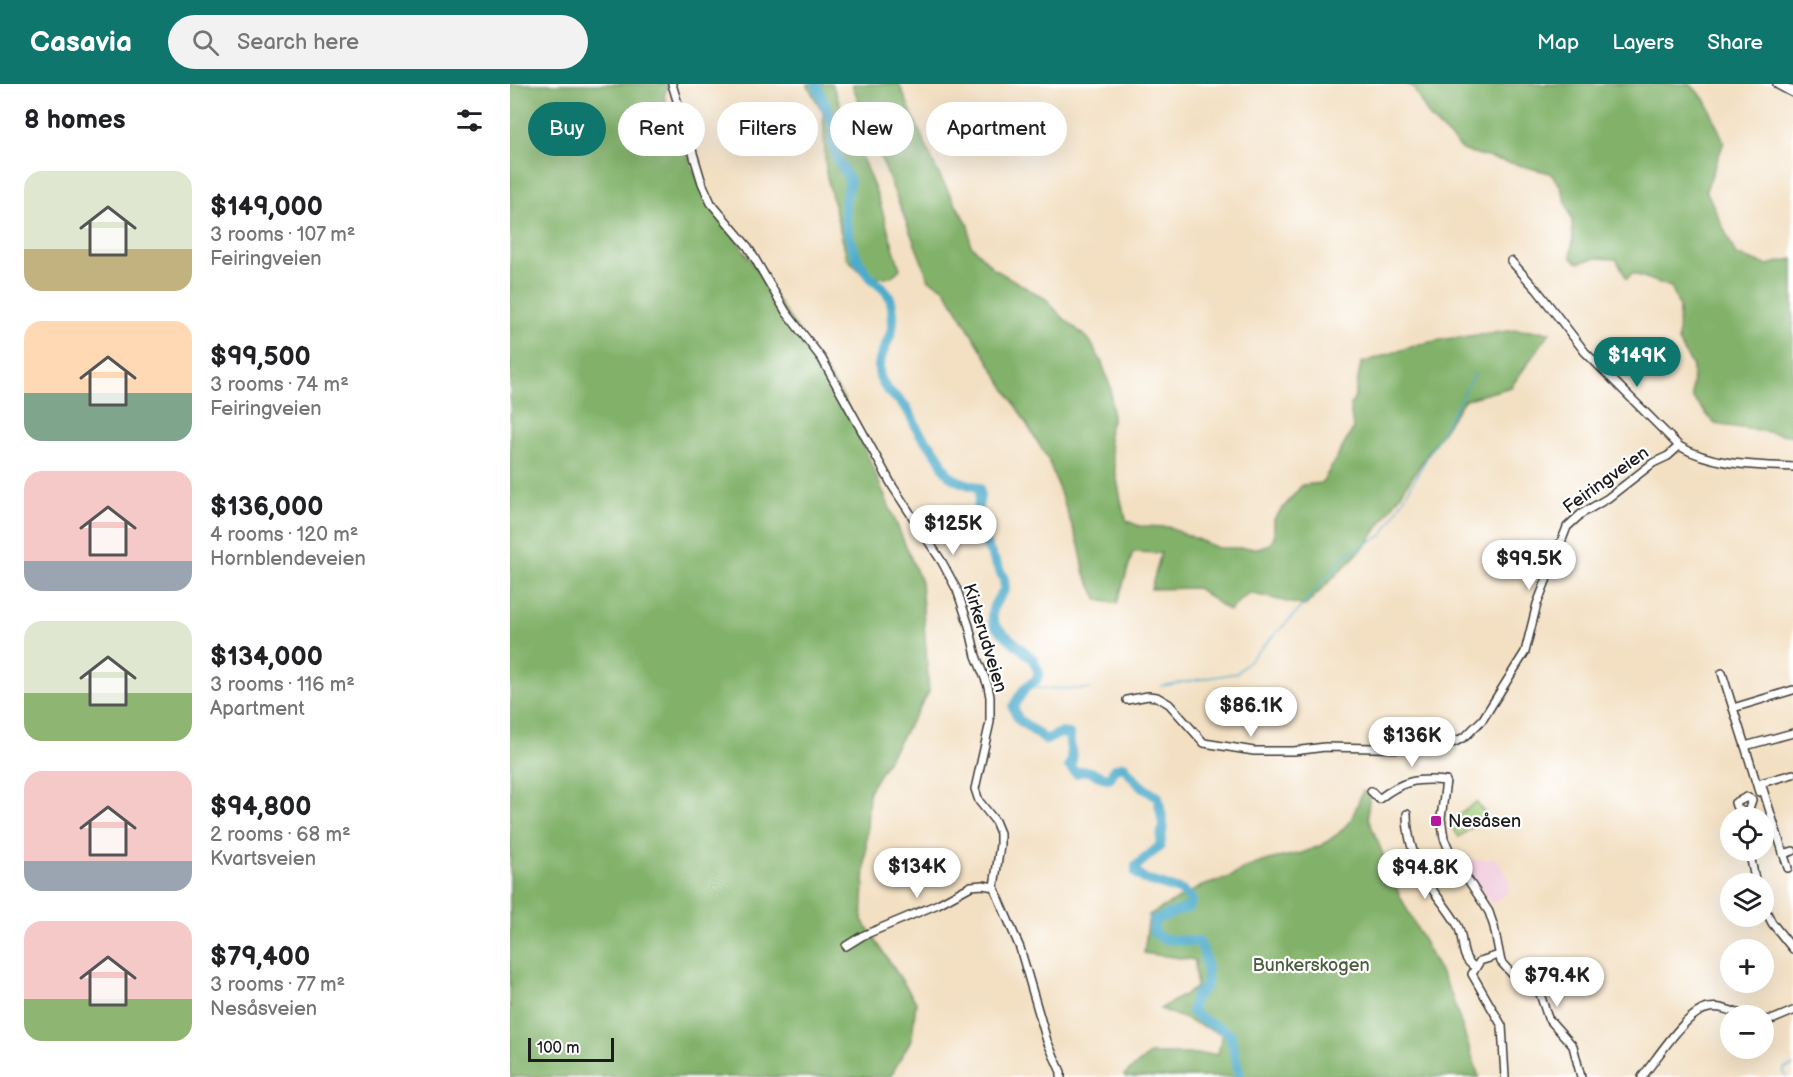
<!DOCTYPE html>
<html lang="en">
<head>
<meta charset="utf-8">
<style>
  body { margin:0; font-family:"Balsamiq Sans",sans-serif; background:#f2f2f2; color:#202124; height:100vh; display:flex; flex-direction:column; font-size:22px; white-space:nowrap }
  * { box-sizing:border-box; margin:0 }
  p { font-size:20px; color:#757577 }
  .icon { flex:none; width:33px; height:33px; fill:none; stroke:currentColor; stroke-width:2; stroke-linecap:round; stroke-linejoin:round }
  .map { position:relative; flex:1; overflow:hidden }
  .drawer { display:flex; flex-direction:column; background:#fff; width:510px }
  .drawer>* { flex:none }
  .hud { position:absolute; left:18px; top:18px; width:570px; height:54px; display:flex; gap:12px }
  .buttons { position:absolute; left:1210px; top:723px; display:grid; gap:12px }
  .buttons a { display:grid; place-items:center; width:54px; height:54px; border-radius:50%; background:#fff; box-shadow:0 6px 24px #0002; font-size:30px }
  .scale { position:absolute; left:18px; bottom:15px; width:86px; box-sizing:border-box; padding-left:6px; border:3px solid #1c1c1c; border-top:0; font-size:16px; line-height:21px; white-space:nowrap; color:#1c1c1c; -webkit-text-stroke:4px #fff; paint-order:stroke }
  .price { position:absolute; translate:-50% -51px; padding:0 14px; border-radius:21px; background:#fff; color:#222; font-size:20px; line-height:39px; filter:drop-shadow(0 2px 3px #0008) }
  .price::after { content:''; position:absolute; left:50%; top:36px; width:18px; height:14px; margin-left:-9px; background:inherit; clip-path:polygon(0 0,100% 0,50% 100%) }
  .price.selected { background:#0f766e; color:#fff }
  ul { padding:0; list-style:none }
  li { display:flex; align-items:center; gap:18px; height:150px; padding:0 24px }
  li span { display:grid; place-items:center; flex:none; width:168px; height:120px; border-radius:18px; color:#555 }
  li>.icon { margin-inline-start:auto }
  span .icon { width:72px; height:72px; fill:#fffc; stroke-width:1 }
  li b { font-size:26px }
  h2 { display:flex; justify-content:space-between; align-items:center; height:72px; padding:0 24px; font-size:26px }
  .chip { padding:0 21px; border-radius:27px; background:#fff; box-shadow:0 6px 24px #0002; font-size:21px; line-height:54px }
  .chip.selected { background:#0f766e; color:#fff }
  header { display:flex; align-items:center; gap:36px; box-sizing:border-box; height:84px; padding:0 30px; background:#0f766e; color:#fff }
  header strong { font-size:28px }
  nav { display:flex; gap:33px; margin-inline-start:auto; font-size:21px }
  .search { width:420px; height:54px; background:#f2f2f2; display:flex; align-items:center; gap:15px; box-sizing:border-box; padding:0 21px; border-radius:33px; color:#757577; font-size:22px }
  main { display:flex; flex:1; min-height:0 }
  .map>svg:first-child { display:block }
</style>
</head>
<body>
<header>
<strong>Casavia</strong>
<div class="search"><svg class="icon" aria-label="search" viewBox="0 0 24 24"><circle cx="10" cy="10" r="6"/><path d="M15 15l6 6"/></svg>Search here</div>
<nav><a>Map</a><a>Layers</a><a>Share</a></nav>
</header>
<main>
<section class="drawer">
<h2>8 homes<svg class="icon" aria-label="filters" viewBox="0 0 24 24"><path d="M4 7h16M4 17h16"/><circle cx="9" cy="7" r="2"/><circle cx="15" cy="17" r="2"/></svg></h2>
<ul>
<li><span style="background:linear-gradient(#dfe7d0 65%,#c2b280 0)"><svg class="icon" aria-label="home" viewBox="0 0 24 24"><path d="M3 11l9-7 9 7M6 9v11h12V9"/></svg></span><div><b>$149,000</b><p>3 rooms · 107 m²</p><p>Feiringveien</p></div></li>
<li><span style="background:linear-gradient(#ffd9b3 60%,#7fa58c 0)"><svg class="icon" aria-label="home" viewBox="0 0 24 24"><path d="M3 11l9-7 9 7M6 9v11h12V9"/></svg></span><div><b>$99,500</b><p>3 rooms · 74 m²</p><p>Feiringveien</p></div></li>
<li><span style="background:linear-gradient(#f6c9c9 75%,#9aa5b1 0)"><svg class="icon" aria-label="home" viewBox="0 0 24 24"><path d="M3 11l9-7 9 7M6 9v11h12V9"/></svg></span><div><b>$136,000</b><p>4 rooms · 120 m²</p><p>Hornblendeveien</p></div></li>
<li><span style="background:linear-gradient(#dfe7d0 60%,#8fb573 0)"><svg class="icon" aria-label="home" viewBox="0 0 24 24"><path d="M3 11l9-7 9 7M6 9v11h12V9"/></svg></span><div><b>$134,000</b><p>3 rooms · 116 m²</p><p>Apartment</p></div></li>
<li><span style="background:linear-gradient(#f6c9c9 75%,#9aa5b1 0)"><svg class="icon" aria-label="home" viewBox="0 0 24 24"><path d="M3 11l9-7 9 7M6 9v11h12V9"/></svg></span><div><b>$94,800</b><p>2 rooms · 68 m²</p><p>Kvartsveien</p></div></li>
<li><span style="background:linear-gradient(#f6c9c9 65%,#8fb573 0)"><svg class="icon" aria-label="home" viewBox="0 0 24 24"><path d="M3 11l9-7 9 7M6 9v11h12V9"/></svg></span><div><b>$79,400</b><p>3 rooms · 77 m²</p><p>Nesåsveien</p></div></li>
</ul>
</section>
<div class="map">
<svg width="1283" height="993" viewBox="0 0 1283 993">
  <rect width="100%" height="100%" fill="#fff"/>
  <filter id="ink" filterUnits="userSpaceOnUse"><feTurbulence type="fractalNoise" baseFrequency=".0167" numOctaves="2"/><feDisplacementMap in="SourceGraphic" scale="12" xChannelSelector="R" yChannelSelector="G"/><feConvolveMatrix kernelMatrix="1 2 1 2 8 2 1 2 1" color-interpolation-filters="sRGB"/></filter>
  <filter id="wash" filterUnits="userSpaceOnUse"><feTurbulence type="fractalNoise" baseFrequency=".008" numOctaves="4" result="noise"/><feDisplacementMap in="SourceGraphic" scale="24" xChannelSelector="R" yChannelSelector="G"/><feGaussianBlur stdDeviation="1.35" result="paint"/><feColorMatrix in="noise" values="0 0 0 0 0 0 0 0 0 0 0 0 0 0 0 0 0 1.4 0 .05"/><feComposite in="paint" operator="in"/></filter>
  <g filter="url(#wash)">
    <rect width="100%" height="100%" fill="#f3e0c3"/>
    <path fill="#f3cfdf" d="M 959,770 L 961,776 L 972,775 L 980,776 L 981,773 L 986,775 L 999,795 L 999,807 L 982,821 L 954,783 L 956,781 L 954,777 Z"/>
    <path fill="#a3cf7b" stroke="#60764c" stroke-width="1.5" d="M 966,718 L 977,732 L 949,753 L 939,739 Z"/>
    <g fill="#82b26b" stroke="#4f6744" stroke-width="1.5">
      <path d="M 0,0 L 159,0 L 154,12 L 190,102 L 333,313 L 411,498 L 419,608 L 359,707 L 352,836 L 406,918 L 402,954 L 380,993 L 0,993 Z"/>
      <path d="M 297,0 L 322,0 L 368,113 L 390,185 L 381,193 L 356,194 L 337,174 L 316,89 L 313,29 Z"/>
      <path d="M 342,0 L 389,0 L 426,85 L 446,121 L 459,141 L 460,160 L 484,185 L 536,215 L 550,231 L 580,257 L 592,279 L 601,305 L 602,336 L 598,350 L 613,426 L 617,437 L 629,442 L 658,443 L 708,464 L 748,464 L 760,460 L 764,453 L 764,435 L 792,401 L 812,399 L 843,345 L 840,321 L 844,316 L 851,279 L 910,260 L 936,255 L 1006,246 L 1040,248 L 1001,303 L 954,316 L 857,460 L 795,522 L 739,509 L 719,527 L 687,504 L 641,505 L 651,469 L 623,468 L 607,520 L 588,516 L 575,490 L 569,461 L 538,375 L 434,204 L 419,196 Z"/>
      <path d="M 897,0 L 1180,0 L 1196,17 L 1214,58 L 1196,106 L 1226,171 L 1257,181 L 1283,175 L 1283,352 L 1205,340 L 1182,313 L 1183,283 L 1168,257 L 1169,222 L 1161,203 L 1122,189 L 1117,195 L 1106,175 L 1085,174 L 1068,179 L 1061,173 L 1063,155 L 1062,136 L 1050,101 L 1040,89 L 954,67 L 920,34 L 902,2 Z"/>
      <path d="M 853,707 L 859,711 C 860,720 856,727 859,736 L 889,810 L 940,907 L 969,993 L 615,993 L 614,991 L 640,970 L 708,970 L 712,950 L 650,925 L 686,904 L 685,876 L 634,869 L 639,831 L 692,802 L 718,794 L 733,785 L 758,776 L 792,769 L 812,761 L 829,749 L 841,736 Z"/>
    </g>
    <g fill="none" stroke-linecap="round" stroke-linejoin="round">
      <g stroke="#4daccb" stroke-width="1.5">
        <path d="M 651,602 L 727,589 L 786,529 L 835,471 L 873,451 L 965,289"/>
        <path d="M 515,604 L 580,605"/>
        <path d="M 1277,993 L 1274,990 L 1274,984 L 1283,982"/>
      </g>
      <path stroke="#4daccb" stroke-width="10" d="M 306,0 L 323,40 L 324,63 L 328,76 L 340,97 C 338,104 336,112 335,119 C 334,143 344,178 362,195 C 369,202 376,204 380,214 C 384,226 384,243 379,254 C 375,264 369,273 369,284 C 369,303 382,309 393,320 C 401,328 403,339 409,348 C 414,356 421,361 426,369 C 431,376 434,386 440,392 C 448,399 460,400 469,404 C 473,417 463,427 466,441 L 494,495 L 495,505 C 486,517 477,528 486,543 L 523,575 L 529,589 L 526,596 L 515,604 L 503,623 L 508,635 L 536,656 L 550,649 L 559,650 L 562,676 L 559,682 L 566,689 C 585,683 584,694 600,694 L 604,685 L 614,682 C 624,697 633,705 648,713 L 653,740 L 650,762 L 626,782 L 626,789 L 634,795 L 672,807 L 682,816 L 679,823 L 644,836 L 644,849 L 654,855 L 689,858 C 697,873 698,885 696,902 L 685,913 L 682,928 C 694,939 707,941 720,950 L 730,993"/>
    </g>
  </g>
  <g filter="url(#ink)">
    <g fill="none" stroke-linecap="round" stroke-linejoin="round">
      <defs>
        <g id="minor">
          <path d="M 162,0 L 192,99 L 201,119 L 238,163 L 276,228 L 312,275 L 383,403 L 432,478 L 447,506 L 459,542 L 466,572 L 478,602 L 480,613 L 480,638 L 465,705 L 469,717 L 485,737 L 490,749 L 490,761 L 484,803 L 510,864 L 537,957 L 551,988 L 551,993"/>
          <path d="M 1001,177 L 1028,207 L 1075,268 L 1169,362 C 1204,382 1243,381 1283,383"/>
          <path d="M 1212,589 L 1223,624"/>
          <path d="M 617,616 L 638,612 L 647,613 L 659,620 L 694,659 L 744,667 L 784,667 L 815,663 L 912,665 L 945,658 L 956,652 L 973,635 L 1015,568 L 1027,520 L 1057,443 L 1071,430 L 1098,414 L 1143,379 L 1158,372 L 1169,362"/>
          <path d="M 1235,662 L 1223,624 L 1283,606"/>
          <path d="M 861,707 L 869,715 C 892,697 906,694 936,697 L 931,734 L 934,754 L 940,768 L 979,828 L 984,843 L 991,878 L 1001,889 L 1020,897 L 1028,904 L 1038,934 L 1063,962 L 1071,993"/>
          <path d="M 1249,708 L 1235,662 L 1283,649"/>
          <path d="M 897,730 C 897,757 906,781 921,804 C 930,816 941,829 948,842 C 955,857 949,874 965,883"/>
          <path d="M 1236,732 L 1226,722 L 1225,719 L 1237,713 L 1242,716 L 1236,734"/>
          <path d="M 1239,766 L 1246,800"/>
          <path d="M 1273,770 L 1283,767"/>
          <path d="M 1278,784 L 1251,699 L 1283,690"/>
          <path d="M 912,788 L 942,772"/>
          <path d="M 1254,823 L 1262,839 L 1283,865"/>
          <path d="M 336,862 L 352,852 L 428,820 L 461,802 L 473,801 L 484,803"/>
          <path d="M 989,871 L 970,877 L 962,890 L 992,942 L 995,993"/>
          <path d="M 1254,936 L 1264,935 L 1283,927"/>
          <path d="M 1132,993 C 1147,975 1176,927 1199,924 C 1212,922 1224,928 1236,932"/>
        </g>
        <path id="major" d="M 1268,0 L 1283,8"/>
      </defs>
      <use href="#minor" stroke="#3c3935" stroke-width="10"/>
      <use href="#major" stroke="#3c3935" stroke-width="12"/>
      <use href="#minor" stroke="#fff" stroke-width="7"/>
      <use href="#major" stroke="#fff" stroke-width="9"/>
    </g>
  </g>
  <rect fill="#b5179e" stroke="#fff" stroke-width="2" x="920" y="731" width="12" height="12" rx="3"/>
  <g text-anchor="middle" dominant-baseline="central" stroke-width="4.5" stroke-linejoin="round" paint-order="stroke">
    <g font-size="18" fill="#1c1c1c" stroke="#fff">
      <text transform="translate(1096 396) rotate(-36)">Feiringveien</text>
      <text transform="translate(475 554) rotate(73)">Kirkerudveien</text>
    </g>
    <g font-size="18" fill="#1c1c1c" stroke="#fff" text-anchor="start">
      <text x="938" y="737">Nesåsen</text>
    </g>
    <g font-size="18" fill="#4b5b3d" stroke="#fff">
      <text x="801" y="881">Bunkerskogen</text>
    </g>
  </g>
</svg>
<div class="buttons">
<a><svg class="icon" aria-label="locate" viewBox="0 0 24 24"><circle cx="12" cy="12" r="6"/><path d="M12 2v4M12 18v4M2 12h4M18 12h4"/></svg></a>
<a><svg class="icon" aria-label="layers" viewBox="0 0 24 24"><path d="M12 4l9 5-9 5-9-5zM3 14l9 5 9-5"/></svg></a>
<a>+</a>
<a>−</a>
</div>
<div class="scale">100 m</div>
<b class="price selected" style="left:1127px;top:304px">$149K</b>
<b class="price" style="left:443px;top:472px">$125K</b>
<b class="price" style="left:1019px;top:507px">$99.5K</b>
<b class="price" style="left:741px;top:654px">$86.1K</b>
<b class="price" style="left:902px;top:684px">$136K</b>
<b class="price" style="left:407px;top:815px">$134K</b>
<b class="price" style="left:915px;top:816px">$94.8K</b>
<b class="price" style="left:1047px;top:924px">$79.4K</b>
<div class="hud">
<a class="chip selected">Buy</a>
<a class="chip">Rent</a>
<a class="chip">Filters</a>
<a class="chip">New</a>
<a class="chip">Apartment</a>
</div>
</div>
</main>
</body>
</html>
